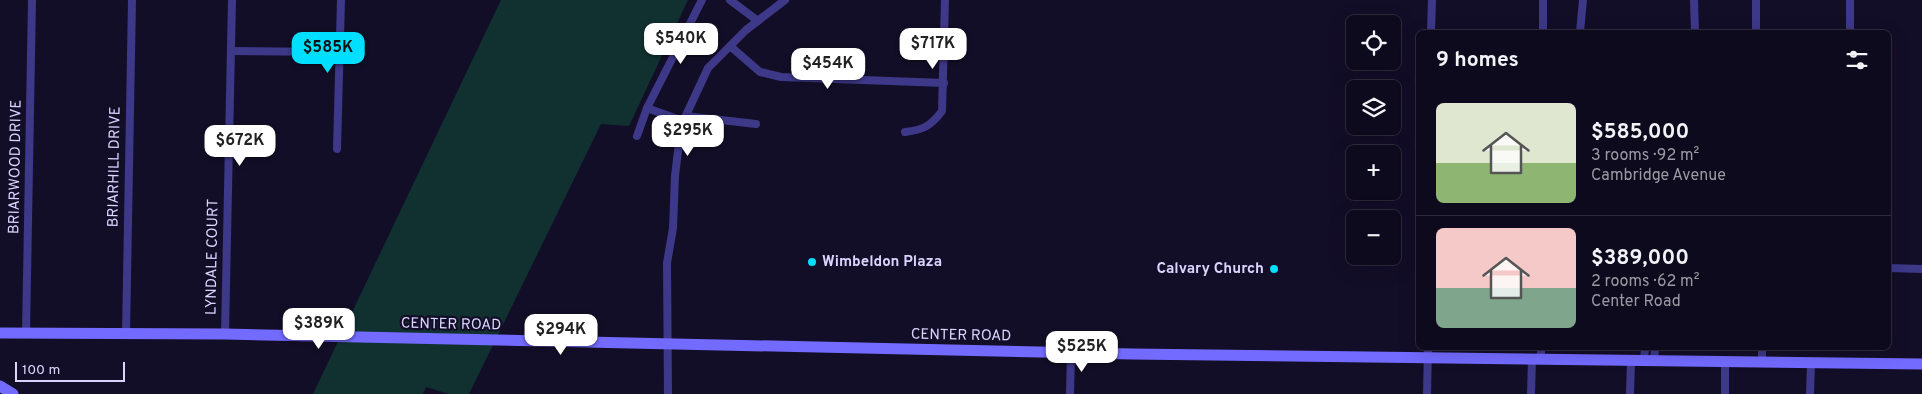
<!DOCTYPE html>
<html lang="en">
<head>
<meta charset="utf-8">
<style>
  body { margin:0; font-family:Overpass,sans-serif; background:#171326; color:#f1f3f6; height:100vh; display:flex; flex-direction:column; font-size:19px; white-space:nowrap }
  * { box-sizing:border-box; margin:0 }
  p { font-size:16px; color:#9b9aa4 }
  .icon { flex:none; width:28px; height:28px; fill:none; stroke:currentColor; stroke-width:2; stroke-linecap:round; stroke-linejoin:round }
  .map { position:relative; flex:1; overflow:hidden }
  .side { position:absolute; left:1416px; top:30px; width:475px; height:320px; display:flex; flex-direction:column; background:#0e0a1d; border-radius:8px; box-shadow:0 5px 20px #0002,0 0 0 1px #2e2b3b }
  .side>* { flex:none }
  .tools { position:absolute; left:1346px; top:15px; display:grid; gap:10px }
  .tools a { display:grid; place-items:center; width:55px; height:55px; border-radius:8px; background:#0e0a1d; box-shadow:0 5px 20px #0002,0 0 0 1px #2e2b3b; font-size:25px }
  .scale { position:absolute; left:15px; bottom:12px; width:110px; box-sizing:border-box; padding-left:5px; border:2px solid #dad4ff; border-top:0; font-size:14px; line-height:18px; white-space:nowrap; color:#dad4ff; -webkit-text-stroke:4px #130e27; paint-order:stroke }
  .price { position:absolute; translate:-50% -42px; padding:0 11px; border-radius:10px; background:#fff; color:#222; font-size:16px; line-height:32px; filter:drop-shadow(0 1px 2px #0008) }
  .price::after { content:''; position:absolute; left:50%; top:30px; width:15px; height:11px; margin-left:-8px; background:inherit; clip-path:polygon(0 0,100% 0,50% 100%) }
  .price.active { background:#00dfff; color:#111 }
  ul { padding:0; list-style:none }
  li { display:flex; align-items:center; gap:15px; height:125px; padding:0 20px }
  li+li { border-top:1px solid #2e2b3b }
  li span { display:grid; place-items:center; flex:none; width:140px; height:100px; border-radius:8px; color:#555 }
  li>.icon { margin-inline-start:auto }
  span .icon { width:60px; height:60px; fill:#fffc; stroke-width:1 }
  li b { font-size:21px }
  h2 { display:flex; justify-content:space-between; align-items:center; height:60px; padding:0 20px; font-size:21px }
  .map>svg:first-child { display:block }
</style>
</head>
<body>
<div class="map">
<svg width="1922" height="394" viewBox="0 0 1922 394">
  <rect width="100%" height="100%" fill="#130e27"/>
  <path fill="#113131" d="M 501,0 L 688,0 L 629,126 L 601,124 L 469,394 L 449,394 L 426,387 L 423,394 L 313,394 Z"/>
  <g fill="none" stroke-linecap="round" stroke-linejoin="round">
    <g stroke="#3d3888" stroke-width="8">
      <path d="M 730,0 L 758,21"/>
      <path d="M 1694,0 L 1695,32"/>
      <path d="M 1431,32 L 1432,0"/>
      <path d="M 1543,32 L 1543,0"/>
      <path d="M 1580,32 L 1583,0"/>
      <path d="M 1756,32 L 1756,0"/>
      <path d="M 1850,32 L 1850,0"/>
      <path d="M 730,46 L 760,72 L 781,77 L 944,83"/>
      <path d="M 231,51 L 340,52"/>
      <path d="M 686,116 L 756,124"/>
      <path d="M 683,121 L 647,108 L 702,0"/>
      <path d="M 905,132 C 923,130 931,126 942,111 L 945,0"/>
      <path d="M 637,136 L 647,108"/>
      <path d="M 337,149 L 341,0"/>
      <path d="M 1889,268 L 1922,269"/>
      <path d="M 26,333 L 32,0"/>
      <path d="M 126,334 L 132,0"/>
      <path d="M 225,334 L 232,0"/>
      <path d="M 1541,359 L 1541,348"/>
      <path d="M 1644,361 L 1645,348"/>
      <path d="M 1654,362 L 1655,348"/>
      <path d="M 1762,363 L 1762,348"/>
      <path d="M 668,394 L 667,263 L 673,228 L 675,176 L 681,126 L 708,68 L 746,30 L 785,0"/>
      <path d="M 1070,394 L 1071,353"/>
      <path d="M 1427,394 L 1428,348"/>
      <path d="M 1531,394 L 1532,359"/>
      <path d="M 1630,394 L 1631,361"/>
      <path d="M 1725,394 L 1725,363"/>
      <path d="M 1810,394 L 1811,364"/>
    </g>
    <g stroke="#736bff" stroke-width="11">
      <path d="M 0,333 L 225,334 L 1132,354 L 1922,364"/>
      <path d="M 0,386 L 13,394"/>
    </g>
  </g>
  <g fill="#00dfff" stroke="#130e27" stroke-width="2">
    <circle cx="812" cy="262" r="5"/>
    <circle cx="1274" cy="269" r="5"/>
  </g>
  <g text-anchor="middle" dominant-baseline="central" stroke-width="4.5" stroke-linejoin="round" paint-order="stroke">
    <g font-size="15" fill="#dad4ff" stroke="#130e27">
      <text transform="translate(16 167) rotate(-89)">BRIARWOOD DRIVE</text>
      <text transform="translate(115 167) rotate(-89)">BRIARHILL DRIVE</text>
      <text transform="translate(213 257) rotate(-89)">LYNDALE COURT</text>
      <text transform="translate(451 325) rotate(1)">CENTER ROAD</text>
      <text transform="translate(961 336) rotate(1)">CENTER ROAD</text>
    </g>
    <g font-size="15" font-weight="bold" fill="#dad4ff" stroke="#130e27" text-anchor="start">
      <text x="822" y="262">Wimbeldon Plaza</text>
      <text x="1264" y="269" text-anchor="end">Calvary Church</text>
    </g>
  </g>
</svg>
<div class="tools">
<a><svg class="icon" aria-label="locate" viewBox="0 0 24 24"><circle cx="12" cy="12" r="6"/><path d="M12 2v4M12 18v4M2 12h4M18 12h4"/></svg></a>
<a><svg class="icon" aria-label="layers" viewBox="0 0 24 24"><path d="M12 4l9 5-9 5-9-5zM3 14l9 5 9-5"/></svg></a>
<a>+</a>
<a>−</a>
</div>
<div class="scale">100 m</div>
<b class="price" style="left:681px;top:65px">$540K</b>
<b class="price" style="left:933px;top:70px">$717K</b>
<b class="price active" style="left:328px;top:74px">$585K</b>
<b class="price" style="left:828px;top:90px">$454K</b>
<b class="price" style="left:688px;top:157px">$295K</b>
<b class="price" style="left:240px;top:167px">$672K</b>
<b class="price" style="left:319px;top:350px">$389K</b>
<b class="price" style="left:561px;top:356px">$294K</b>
<b class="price" style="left:1082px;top:373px">$525K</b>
<section class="side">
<h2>9 homes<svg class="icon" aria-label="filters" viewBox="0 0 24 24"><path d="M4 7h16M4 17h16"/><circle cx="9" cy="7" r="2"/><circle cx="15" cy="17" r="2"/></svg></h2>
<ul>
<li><span style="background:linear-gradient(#dfe7d0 60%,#8fb573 0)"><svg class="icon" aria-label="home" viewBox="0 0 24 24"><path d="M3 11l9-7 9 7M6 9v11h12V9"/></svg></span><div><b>$585,000</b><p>3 rooms · 92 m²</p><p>Cambridge Avenue</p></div></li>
<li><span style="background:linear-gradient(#f6c9c9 60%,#7fa58c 0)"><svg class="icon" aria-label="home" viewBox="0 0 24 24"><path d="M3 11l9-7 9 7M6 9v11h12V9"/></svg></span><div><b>$389,000</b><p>2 rooms · 62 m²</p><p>Center Road</p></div></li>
</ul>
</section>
</div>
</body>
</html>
